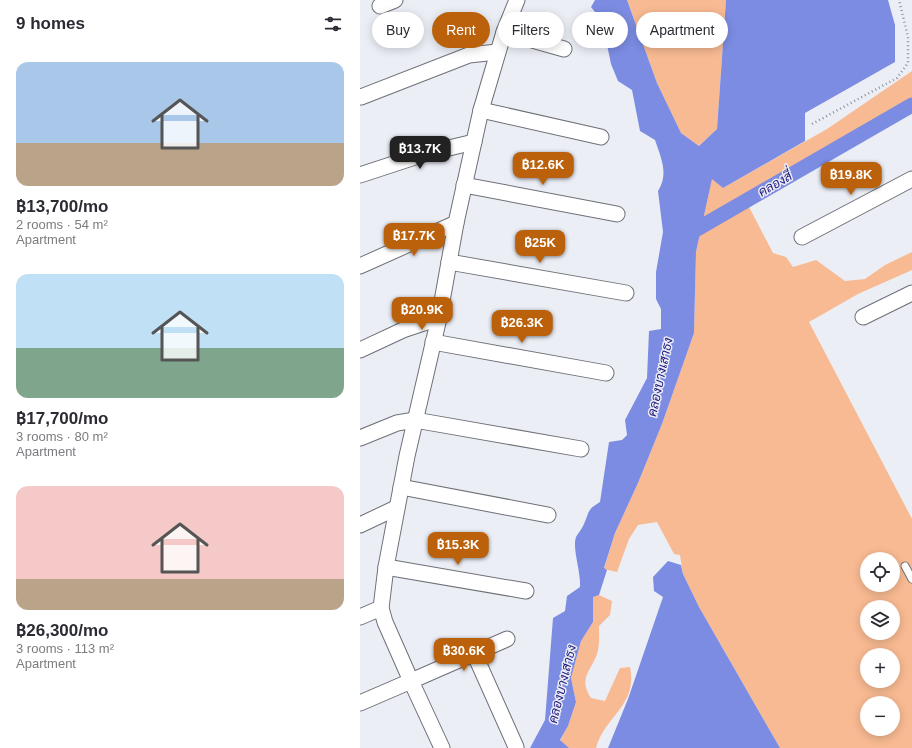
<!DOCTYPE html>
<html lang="en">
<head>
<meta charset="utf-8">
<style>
  body { margin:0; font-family:Helvetica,Sarabun,sans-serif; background:#f2f2f3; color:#2b2b33; height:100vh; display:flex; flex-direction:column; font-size:15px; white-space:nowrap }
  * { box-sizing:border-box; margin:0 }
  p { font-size:13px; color:#7c7c81 }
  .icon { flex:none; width:22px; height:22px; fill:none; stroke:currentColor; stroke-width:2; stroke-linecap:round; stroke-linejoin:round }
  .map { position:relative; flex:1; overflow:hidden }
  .drawer { display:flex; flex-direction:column; background:#fff; width:360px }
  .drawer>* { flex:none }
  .hud { position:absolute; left:12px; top:12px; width:380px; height:36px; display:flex; gap:8px }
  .buttons { position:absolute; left:500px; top:552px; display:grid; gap:8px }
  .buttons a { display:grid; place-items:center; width:40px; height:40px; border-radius:50%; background:#fff; box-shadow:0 2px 10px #0003; font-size:20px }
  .price { position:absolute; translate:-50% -34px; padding:0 9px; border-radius:8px; background:#bc610b; color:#fff; font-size:13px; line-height:26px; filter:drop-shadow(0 1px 2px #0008) }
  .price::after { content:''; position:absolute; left:50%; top:24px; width:12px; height:9px; margin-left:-6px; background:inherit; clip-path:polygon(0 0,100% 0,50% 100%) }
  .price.selected { background:#222; color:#fff }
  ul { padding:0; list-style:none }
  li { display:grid; align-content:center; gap:8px; height:212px; padding:0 16px }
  li span { display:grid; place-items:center; height:124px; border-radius:12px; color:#555 }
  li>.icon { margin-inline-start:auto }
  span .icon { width:72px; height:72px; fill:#fffc; stroke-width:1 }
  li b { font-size:17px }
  h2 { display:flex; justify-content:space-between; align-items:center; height:48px; padding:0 16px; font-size:17px }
  .pill { padding:0 14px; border-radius:18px; background:#fff; box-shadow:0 2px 10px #0003; font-size:14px; line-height:36px }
  .pill.selected { background:#bc610b; color:#fff }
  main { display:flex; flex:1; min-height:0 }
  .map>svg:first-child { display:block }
</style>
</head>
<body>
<main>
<section class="drawer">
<h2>9 homes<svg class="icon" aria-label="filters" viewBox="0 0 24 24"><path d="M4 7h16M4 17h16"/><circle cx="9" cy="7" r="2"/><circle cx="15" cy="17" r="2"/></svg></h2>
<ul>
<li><span style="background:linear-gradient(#a9c7e8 65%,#b9a48a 0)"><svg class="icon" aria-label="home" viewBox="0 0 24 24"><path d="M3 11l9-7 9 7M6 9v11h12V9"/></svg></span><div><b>฿13,700/mo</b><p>2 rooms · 54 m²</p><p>Apartment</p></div></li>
<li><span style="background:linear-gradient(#bfe0f5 60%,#7fa58c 0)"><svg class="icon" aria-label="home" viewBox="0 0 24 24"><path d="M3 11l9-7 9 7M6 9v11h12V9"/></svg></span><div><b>฿17,700/mo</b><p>3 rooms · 80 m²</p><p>Apartment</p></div></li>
<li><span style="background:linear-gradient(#f6c9c9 75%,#b9a48a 0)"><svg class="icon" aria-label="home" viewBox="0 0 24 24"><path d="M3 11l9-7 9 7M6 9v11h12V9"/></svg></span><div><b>฿26,300/mo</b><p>3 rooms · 113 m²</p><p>Apartment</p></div></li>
</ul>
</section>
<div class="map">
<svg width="552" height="748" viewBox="0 0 552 748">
  <rect width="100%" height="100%" fill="#eceef6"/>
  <g fill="#f8ba92" fill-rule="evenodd">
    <path d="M 267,0 L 366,0 L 357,129 L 339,146 L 321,133 L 297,83 Z"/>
    <path d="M 552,71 L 552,110 L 388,205 L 413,253 L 426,257 L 433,267 L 456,260 L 485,281 L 505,279 L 525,265 L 552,252 L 552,270 L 498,294 L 449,322 L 552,519 L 552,748 L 420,748 L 339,607 L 323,574 L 320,555 L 314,554 L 297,522 L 278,525 L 269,539 L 257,572 L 244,569 L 255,533 L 278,483 L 302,424 L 334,333 L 336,252 L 352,178 L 363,188 L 467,129 ZM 507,559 L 533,559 L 533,585 L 507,585 ZM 507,607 L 533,607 L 533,633 L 507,633 ZM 507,655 L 533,655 L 533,681 L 507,681 ZM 507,703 L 533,703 L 533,729 L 507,729 Z"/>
    <path d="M 239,595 L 252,601 L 250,615 L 239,626 C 239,635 240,644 237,654 C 231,671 218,678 231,698 L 245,701 L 260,668 L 270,667 C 278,706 245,715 236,748 L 209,748 L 200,741 L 208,726 L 216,702 L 211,678 L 221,641 L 233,622 L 233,596 Z"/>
  </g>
  <g fill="#7c8ce2">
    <path d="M 235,0 L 267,0 L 297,83 L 321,133 L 339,146 L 357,129 L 366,0 L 528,0 L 535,25 L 535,62 L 445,113 L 445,141 L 363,188 L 352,179 L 336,252 L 334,333 L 302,424 L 278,483 L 255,533 L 244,568 L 247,570 L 239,595 L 233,597 L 233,622 L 221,641 L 211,678 L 216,702 L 208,726 L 200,740 L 209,748 L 170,748 L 185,720 L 193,618 L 205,611 L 207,596 L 220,587 C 221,572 212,549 216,537 C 218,533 222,529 224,524 C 230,510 227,510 240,502 L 249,442 L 262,440 L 267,435 L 265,420 L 287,378 L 289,331 L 301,329 L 301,309 L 296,299 L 296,272 L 303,232 L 298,191 C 309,174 301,158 295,140 L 280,131 L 272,90 L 258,81 L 251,64 L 242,21 L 231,7 Z"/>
    <path d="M 308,561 L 321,565 L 323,574 L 339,607 L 420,748 L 248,748 L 268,699 L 303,597 L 294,591 L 293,577 Z"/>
  </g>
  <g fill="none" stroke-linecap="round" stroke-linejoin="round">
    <path stroke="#7c8ce2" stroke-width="15" d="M 325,236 L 552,105"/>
    <defs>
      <path id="lane" d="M 545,566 L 552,579"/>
      <g id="street">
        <path d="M 20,6 L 35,0"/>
        <path d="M 144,32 L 204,49"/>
        <path d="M 1,97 L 109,55 L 137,52"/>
        <path d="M 121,110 L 241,137"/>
        <path d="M 0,175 L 64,154 L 114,142"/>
        <path d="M 104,185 L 257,214"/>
        <path d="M 442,237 L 552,179"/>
        <path d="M 89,262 L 266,293"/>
        <path d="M 0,266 L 96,223"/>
        <path d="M 503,317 L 552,293"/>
        <path d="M 73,342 L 246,373"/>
        <path d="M 0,350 L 43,330 L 79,318"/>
        <path d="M 0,438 L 37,423 L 55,420 L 221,449"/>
        <path d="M 41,487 L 188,515"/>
        <path d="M 0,525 L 36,508"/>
        <path d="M 26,567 L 166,591"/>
        <path d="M 0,617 L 21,608"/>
        <path d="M 114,653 L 156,747"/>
        <path d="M 0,703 L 51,681 L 25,622 L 21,608 L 26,567 L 47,456 L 79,318 L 96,223 L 121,110 L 144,32 L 157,0"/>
        <path d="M 82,748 L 51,681 L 147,639"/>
      </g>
    </defs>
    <use href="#lane" stroke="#6e7078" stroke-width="9"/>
    <use href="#street" stroke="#6e7078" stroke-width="17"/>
    <path stroke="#8f9096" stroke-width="2.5" stroke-dasharray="1 3" stroke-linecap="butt" d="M 452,124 L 537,78 L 548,63 L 548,37 L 539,0"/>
    <use href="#lane" stroke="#fff" stroke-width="7"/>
    <use href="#street" stroke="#fff" stroke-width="15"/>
  </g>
  <g text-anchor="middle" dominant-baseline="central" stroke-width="3" stroke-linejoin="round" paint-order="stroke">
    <g font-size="13" font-style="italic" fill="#201a7e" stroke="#eceef6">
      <text transform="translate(415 184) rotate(-30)">คลองสี่</text>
      <text transform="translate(300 377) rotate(-78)">คลองบางเสาธง</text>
      <text transform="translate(202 684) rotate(-76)">คลองบางเสาธง</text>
    </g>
  </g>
</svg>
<div class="buttons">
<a><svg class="icon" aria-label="locate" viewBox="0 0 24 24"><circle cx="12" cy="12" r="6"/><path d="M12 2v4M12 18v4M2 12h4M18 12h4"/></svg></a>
<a><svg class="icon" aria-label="layers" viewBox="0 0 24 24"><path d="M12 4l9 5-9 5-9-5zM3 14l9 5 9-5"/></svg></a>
<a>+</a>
<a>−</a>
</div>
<b class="price selected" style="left:60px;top:170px">฿13.7K</b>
<b class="price" style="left:183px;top:186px">฿12.6K</b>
<b class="price" style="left:491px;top:196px">฿19.8K</b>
<b class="price" style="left:54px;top:257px">฿17.7K</b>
<b class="price" style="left:180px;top:264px">฿25K</b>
<b class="price" style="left:62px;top:331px">฿20.9K</b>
<b class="price" style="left:162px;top:344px">฿26.3K</b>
<b class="price" style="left:98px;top:566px">฿15.3K</b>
<b class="price" style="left:104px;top:672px">฿30.6K</b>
<div class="hud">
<a class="pill">Buy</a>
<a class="pill selected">Rent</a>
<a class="pill">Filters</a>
<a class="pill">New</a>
<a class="pill">Apartment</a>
</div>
</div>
</main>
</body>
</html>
